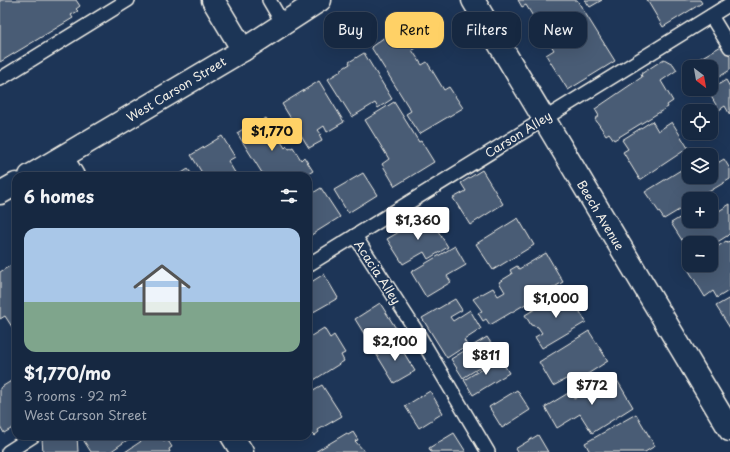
<!DOCTYPE html>
<html lang="en">
<head>
<meta charset="utf-8">
<style>
  body { margin:0; font-family:"Playpen Sans",sans-serif; background:#1f3048; color:#f1f3f6; height:100vh; display:flex; flex-direction:column; font-size:15px; white-space:nowrap }
  * { box-sizing:border-box; margin:0 }
  p { font-size:13px; color:#9ea6b1 }
  .icon { flex:none; width:22px; height:22px; fill:none; stroke:currentColor; stroke-width:2; stroke-linecap:round; stroke-linejoin:round }
  .map { position:relative; flex:1; overflow:hidden }
  .drawer { position:absolute; left:12px; top:172px; width:300px; height:268px; display:flex; flex-direction:column; background:#162841; border-radius:12px; box-shadow:0 4px 16px #0002,0 0 0 1px #35445a }
  .drawer>* { flex:none }
  .hud { position:absolute; left:324px; top:12px; width:346px; height:36px; display:flex; gap:8px }
  .needle { width:26px; rotate:149deg }
  .fabs { position:absolute; left:682px; top:60px; display:grid; gap:8px }
  .fabs a { display:grid; place-items:center; width:36px; height:36px; border-radius:8px; background:#162841; box-shadow:0 4px 16px #0002,0 0 0 1px #35445a; font-size:20px }
  .price { position:absolute; translate:-50% -34px; padding:0 9px; border-radius:4px; background:#fff; color:#222; font-size:13px; line-height:26px; filter:drop-shadow(0 1px 2px #0008) }
  .price::after { content:''; position:absolute; left:50%; top:24px; width:12px; height:9px; margin-left:-6px; background:inherit; clip-path:polygon(0 0,100% 0,50% 100%) }
  .price.selected { background:#ffd166; color:#111 }
  ul { padding:0; list-style:none }
  li { display:grid; align-content:center; gap:8px; height:212px; padding:0 12px }
  li+li { border-top:1px solid #35445a }
  li span { display:grid; place-items:center; height:124px; border-radius:12px; color:#555 }
  li>.icon { margin-inline-start:auto }
  span .icon { width:72px; height:72px; fill:#fffc; stroke-width:1 }
  li b { font-size:17px }
  h2 { display:flex; justify-content:space-between; align-items:center; height:48px; padding:0 12px; font-size:17px }
  .pill { padding:0 14px; border-radius:12px; background:#162841; box-shadow:0 4px 16px #0002,0 0 0 1px #35445a; font-size:14px; line-height:36px }
  .pill.selected { background:#ffd166; color:#111 }
  .map>svg:first-child { display:block }
</style>
</head>
<body>
<div class="map">
<svg width="730" height="452" viewBox="0 0 730 452">
  <rect width="100%" height="100%" fill="#1d3557"/>
  <filter id="ink" filterUnits="userSpaceOnUse"><feTurbulence type="fractalNoise" baseFrequency=".025" numOctaves="2"/><feDisplacementMap in="SourceGraphic" scale="8" xChannelSelector="R" yChannelSelector="G"/><feConvolveMatrix kernelMatrix="1 2 1 2 8 2 1 2 1" color-interpolation-filters="sRGB"/></filter>
  <g filter="url(#ink)">
    <g fill="#485b74" stroke="#f4f1e8">
      <path d="M 0,0 L 76,0 L 80,6 L 76,9 L 78,11 L 71,15 L 73,18 L 0,62 Z"/>
      <path d="M 518,0 L 577,0 L 615,61 L 568,90 L 546,55 L 554,50 L 526,5 L 522,7 Z"/>
      <path d="M 585,0 L 602,0 L 590,7 Z"/>
      <path d="M 647,0 L 700,0 L 702,3 L 663,27 Z"/>
      <path d="M 415,19 L 428,40 L 412,50 L 422,65 L 427,62 L 444,90 L 449,87 L 463,108 L 419,134 L 406,114 L 411,111 L 371,47 L 389,34 L 390,35 Z"/>
      <path d="M 723,45 L 730,56 L 730,70 L 711,82 L 711,67 L 692,67 L 690,64 Z"/>
      <path d="M 364,53 L 392,99 L 378,108 L 375,103 L 352,117 L 328,79 L 341,71 L 340,70 L 350,64 L 349,62 Z"/>
      <path d="M 664,59 L 673,64 L 677,70 L 661,81 L 673,101 L 667,105 L 668,107 L 614,140 L 609,133 L 606,135 L 595,119 L 599,116 L 595,109 L 642,77 L 641,74 Z"/>
      <path d="M 726,80 L 730,87 L 730,115 L 725,106 L 719,110 L 708,91 Z"/>
      <path d="M 319,81 L 344,122 L 327,132 L 324,126 L 318,130 L 321,134 L 319,135 L 322,141 L 309,148 L 282,104 Z"/>
      <path d="M 394,102 L 419,142 L 421,141 L 434,162 L 395,186 L 382,164 L 389,159 L 365,120 Z"/>
      <path d="M 266,118 L 285,148 L 287,146 L 289,149 L 293,147 L 301,160 L 304,157 L 313,171 L 305,176 L 264,176 L 237,133 L 254,122 L 255,125 Z"/>
      <path d="M 652,121 L 658,131 L 672,122 L 688,148 L 640,180 L 623,152 L 628,149 L 622,140 Z"/>
      <path d="M 222,136 L 235,157 L 228,161 L 237,176 L 204,176 L 191,155 Z"/>
      <path d="M 724,159 L 730,169 L 730,179 L 697,199 L 689,199 L 689,204 L 664,219 L 645,192 L 689,165 L 689,177 L 711,177 L 711,167 Z"/>
      <path d="M 188,169 L 193,176 L 177,176 Z"/>
      <path d="M 482,170 L 503,204 L 470,225 L 453,198 L 466,191 L 461,183 Z"/>
      <path d="M 363,173 L 377,195 L 348,213 L 334,190 Z"/>
      <path d="M 321,188 L 340,217 L 308,237 L 308,196 Z"/>
      <path d="M 730,204 L 730,233 L 727,236 L 711,246 L 711,243 L 689,243 L 689,251 L 671,223 L 686,214 L 685,211 L 689,208 L 689,221 L 711,221 L 711,209 L 714,214 Z"/>
      <path d="M 428,215 L 448,247 L 428,259 L 424,252 L 403,264 L 387,239 Z"/>
      <path d="M 518,218 L 534,245 L 493,270 L 476,244 Z"/>
      <path d="M 726,241 L 727,242 L 730,241 L 730,290 L 717,298 L 713,291 L 705,297 L 686,266 L 689,264 L 711,265 L 711,251 Z"/>
      <path d="M 455,246 L 466,265 L 447,276 L 451,282 L 426,297 L 411,272 Z"/>
      <path d="M 546,253 L 563,282 L 490,325 L 486,319 L 483,321 L 478,313 L 482,311 L 473,299 L 493,288 L 498,296 L 505,292 L 499,282 L 512,274 L 510,270 L 517,266 L 519,269 Z"/>
      <path d="M 16,262 L 16,333 L 5,316 L 0,319 L 0,272 Z"/>
      <path d="M 324,274 L 338,298 L 308,315 L 308,284 Z"/>
      <path d="M 567,290 L 586,322 L 542,348 L 535,337 L 542,333 L 538,327 L 531,325 L 525,315 Z"/>
      <path d="M 730,298 L 730,328 L 716,306 Z"/>
      <path d="M 455,299 L 462,310 L 450,317 L 453,321 L 470,310 L 481,329 L 464,340 L 467,345 L 447,358 L 422,318 Z"/>
      <path d="M 380,303 L 397,330 L 371,345 L 355,319 Z"/>
      <path d="M 324,328 L 330,338 L 334,335 L 345,353 L 341,355 L 344,361 L 314,380 L 312,377 L 308,380 L 308,338 Z"/>
      <path d="M 589,331 L 608,361 L 572,384 L 568,378 L 553,386 L 539,362 Z"/>
      <path d="M 487,337 L 497,352 L 480,363 L 482,366 L 463,378 L 451,359 Z"/>
      <path d="M 396,340 L 415,371 L 394,383 L 375,352 Z"/>
      <path d="M 500,358 L 509,373 L 473,395 L 464,380 Z"/>
      <path d="M 614,375 L 633,407 L 592,433 L 580,414 L 557,428 L 545,407 L 570,392 L 574,399 Z"/>
      <path d="M 16,378 L 16,426 L 4,433 L 0,426 L 0,388 Z"/>
      <path d="M 322,385 L 342,416 L 318,430 L 319,432 L 314,436 L 308,430 L 308,393 Z"/>
      <path d="M 517,390 L 530,410 L 502,428 L 489,407 Z"/>
      <path d="M 430,391 L 443,413 L 419,428 L 405,406 Z"/>
      <path d="M 636,414 L 655,446 L 645,452 L 590,452 L 585,443 Z"/>
      <path d="M 353,432 L 358,440 L 355,441 L 365,452 L 315,452 L 347,433 L 348,435 Z"/>
      <path d="M 454,433 L 466,452 L 431,452 L 429,448 Z"/>
      <path d="M 538,435 L 548,452 L 517,452 L 515,449 Z"/>
      <path d="M 52,436 L 77,436 L 78,452 L 43,452 L 42,439 L 52,438 Z"/>
      <path d="M 85,436 L 133,436 L 110,452 L 91,452 L 84,441 L 87,439 Z"/>
      <path d="M 149,436 L 161,436 L 164,441 L 167,439 L 172,447 L 169,449 L 170,452 L 125,452 Z"/>
    </g>
    <g fill="none" stroke-linecap="round" stroke-linejoin="round">
      <defs>
        <g id="service">
          <path d="M 269,0 L 283,24"/>
          <path d="M 711,16 L 730,47"/>
          <path d="M 0,79 L 128,0"/>
          <path d="M 355,236 L 417,332 L 488,452"/>
          <path d="M 308,265 L 730,4"/>
          <path d="M 8,452 L 33,436"/>
        </g>
        <g id="minor">
          <path d="M 213,0 L 243,50"/>
          <path d="M 473,0 L 730,430"/>
          <path d="M 62,158 L 73,176"/>
          <path d="M 232,436 L 242,452"/>
        </g>
        <g id="secondary">
          <path d="M 30,176 L 243,50 L 320,0"/>
          <path d="M 0,193 L 16,184"/>
        </g>
      </defs>
      <use href="#service" stroke="#f4f1e8" stroke-width="16"/>
      <use href="#minor" stroke="#f4f1e8" stroke-width="25"/>
      <use href="#secondary" stroke="#f4f1e8" stroke-width="25"/>
      <use href="#service" stroke="#1d3557" stroke-width="13"/>
      <use href="#minor" stroke="#1d3557" stroke-width="22"/>
      <use href="#secondary" stroke="#1d3557" stroke-width="22"/>
    </g>
  </g>
  <g text-anchor="middle" dominant-baseline="central" stroke-width="3.5" stroke-linejoin="round" paint-order="stroke">
    <g font-size="12" fill="#f4f1e8" stroke="#1d3557">
      <text transform="translate(176 89) rotate(-31)">West Carson Street</text>
      <text transform="translate(518 134) rotate(-32)">Carson Alley</text>
      <text transform="translate(601 215) rotate(59)">Beech Avenue</text>
      <text transform="translate(378 272) rotate(57)">Acacia Alley</text>
    </g>
  </g>
</svg>
<div class="fabs">
<a><svg class="needle" viewBox="-14 -14 28 28"><path d="M0-13l5 13h-10z" fill="#e53935"/><path d="M0 13l5-13h-10z" fill="#9ea6b1"/></svg></a>
<a><svg class="icon" aria-label="locate" viewBox="0 0 24 24"><circle cx="12" cy="12" r="6"/><path d="M12 2v4M12 18v4M2 12h4M18 12h4"/></svg></a>
<a><svg class="icon" aria-label="layers" viewBox="0 0 24 24"><path d="M12 4l9 5-9 5-9-5zM3 14l9 5 9-5"/></svg></a>
<a>+</a>
<a>−</a>
</div>
<b class="price selected" style="left:272px;top:152px">$1,770</b>
<b class="price" style="left:418px;top:241px">$1,360</b>
<b class="price" style="left:556px;top:319px">$1,000</b>
<b class="price" style="left:395px;top:362px">$2,100</b>
<b class="price" style="left:486px;top:376px">$811</b>
<b class="price" style="left:592px;top:406px">$772</b>
<div class="hud">
<a class="pill">Buy</a>
<a class="pill selected">Rent</a>
<a class="pill">Filters</a>
<a class="pill">New</a>
</div>
<section class="drawer">
<h2>6 homes<svg class="icon" aria-label="filters" viewBox="0 0 24 24"><path d="M4 7h16M4 17h16"/><circle cx="9" cy="7" r="2"/><circle cx="15" cy="17" r="2"/></svg></h2>
<ul>
<li><span style="background:linear-gradient(#a9c7e8 60%,#7fa58c 0)"><svg class="icon" aria-label="home" viewBox="0 0 24 24"><path d="M3 11l9-7 9 7M6 9v11h12V9"/></svg></span><div><b>$1,770/mo</b><p>3 rooms · 92 m²</p><p>West Carson Street</p></div></li>
</ul>
</section>
</div>
</body>
</html>
